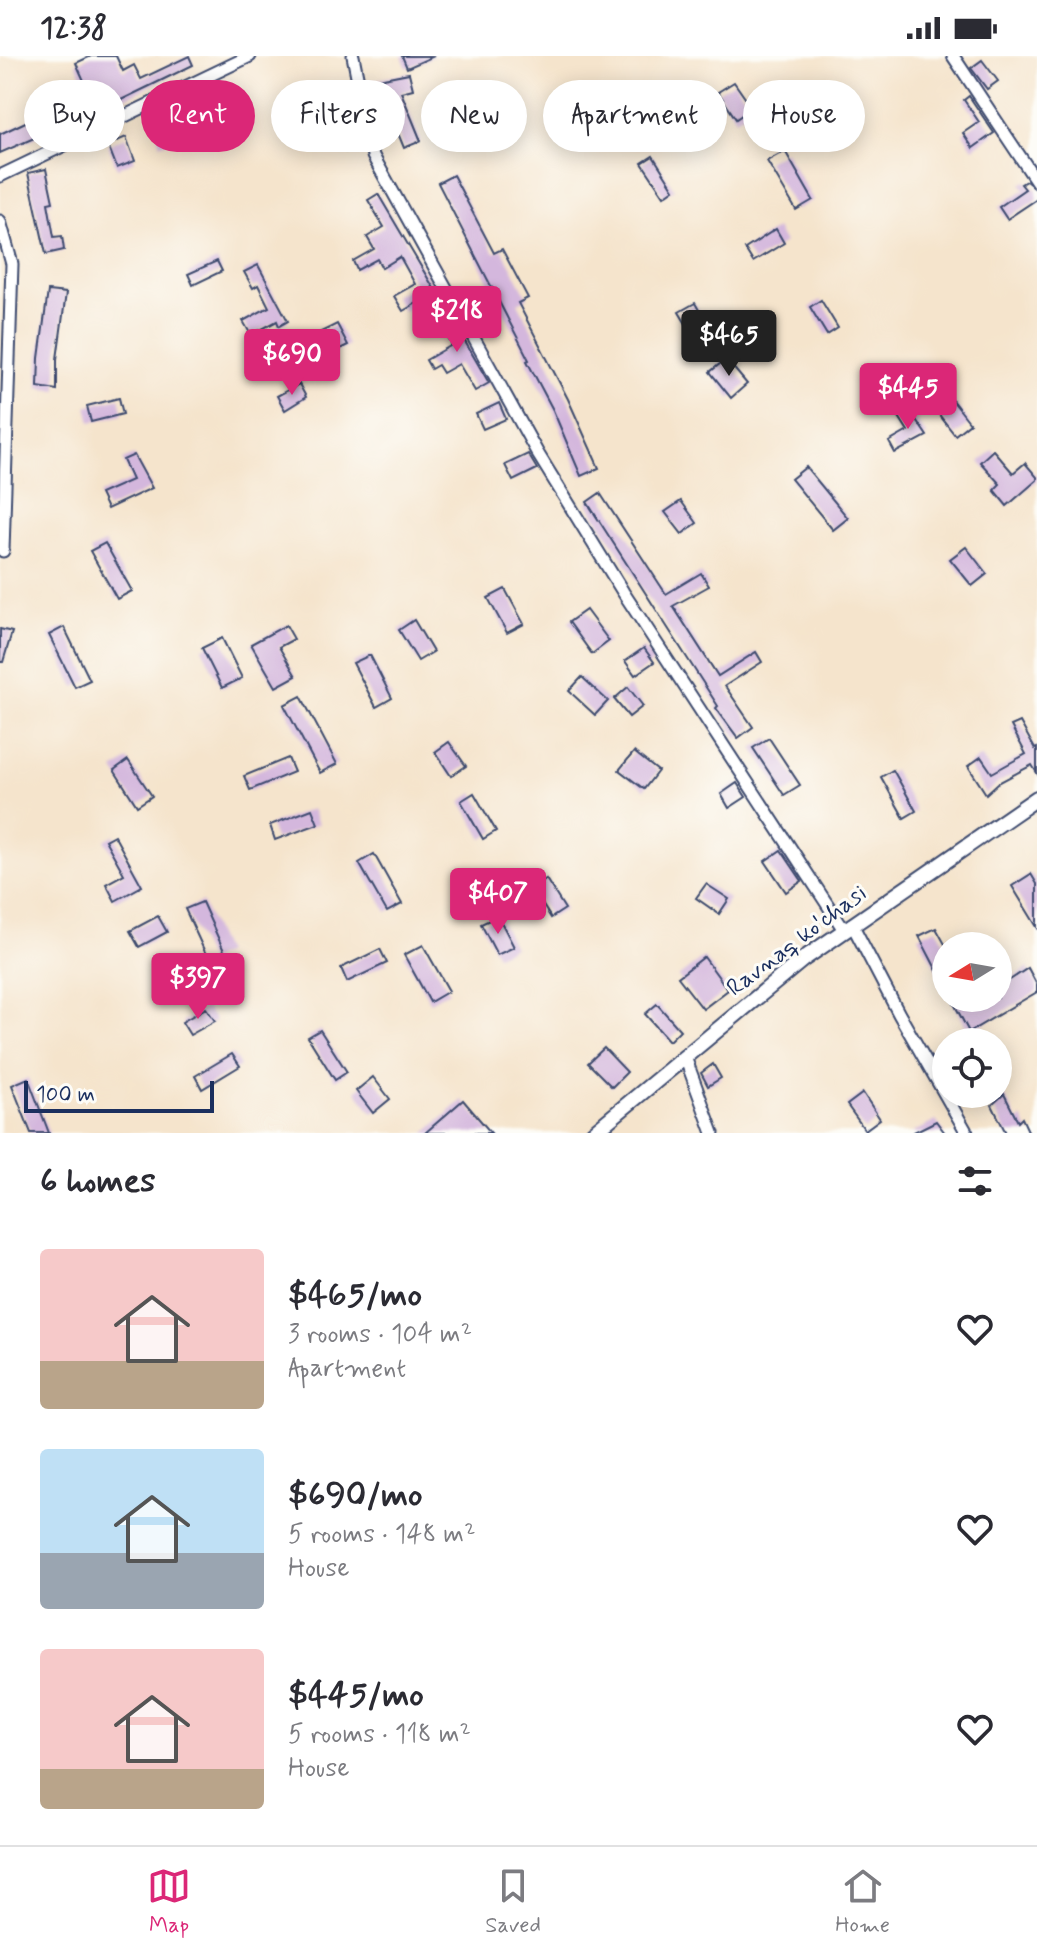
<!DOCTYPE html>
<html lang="en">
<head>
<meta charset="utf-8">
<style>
  body { margin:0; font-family:Mynerve,sans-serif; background:#f7f7f7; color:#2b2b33; height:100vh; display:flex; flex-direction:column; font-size:30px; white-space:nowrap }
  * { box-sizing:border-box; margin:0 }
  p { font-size:26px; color:#7c7c81 }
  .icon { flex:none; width:44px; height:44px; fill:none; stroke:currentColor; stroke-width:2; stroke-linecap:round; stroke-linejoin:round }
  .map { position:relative; height:1077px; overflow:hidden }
  .panel { display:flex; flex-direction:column; background:#fff; flex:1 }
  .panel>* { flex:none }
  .banner { position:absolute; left:24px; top:24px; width:990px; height:72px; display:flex; gap:16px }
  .needle { width:52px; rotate:259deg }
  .tools { position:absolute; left:932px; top:876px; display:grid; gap:16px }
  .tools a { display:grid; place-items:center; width:80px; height:80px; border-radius:50%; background:#fff; box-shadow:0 4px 20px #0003; font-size:40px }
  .scale { position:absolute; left:24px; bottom:20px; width:190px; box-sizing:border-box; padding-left:8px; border:4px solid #1b2f5e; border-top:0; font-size:22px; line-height:28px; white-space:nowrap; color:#1b2f5e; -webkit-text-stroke:6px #fdfcf7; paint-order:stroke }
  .price { position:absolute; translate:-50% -68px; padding:0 18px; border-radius:8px; background:#db2777; color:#fff; font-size:26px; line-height:52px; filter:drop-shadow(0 2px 4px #0008) }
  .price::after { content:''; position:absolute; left:50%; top:48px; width:24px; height:18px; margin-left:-12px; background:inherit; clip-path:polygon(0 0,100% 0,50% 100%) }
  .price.on { background:#222; color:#fff }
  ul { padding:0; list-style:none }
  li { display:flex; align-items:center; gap:24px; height:200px; padding:0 40px }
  li span { display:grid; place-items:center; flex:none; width:224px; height:160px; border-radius:8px; color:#555 }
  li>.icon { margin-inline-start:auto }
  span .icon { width:96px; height:96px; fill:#fffc; stroke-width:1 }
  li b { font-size:34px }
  h2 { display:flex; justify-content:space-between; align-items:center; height:96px; padding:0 40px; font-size:34px }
  .chip { padding:0 28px; border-radius:36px; background:#fff; box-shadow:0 4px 20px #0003; font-size:28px; line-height:72px }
  .chip.on { background:#db2777; color:#fff }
  .status { display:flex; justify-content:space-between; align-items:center; height:56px; padding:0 40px; background:#fff; direction:ltr }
  .status svg { height:22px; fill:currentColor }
  .dock { display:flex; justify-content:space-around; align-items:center; height:112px; border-top:2px solid #e1e1e2; background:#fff; font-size:22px; color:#7c7c81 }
  .dock a { display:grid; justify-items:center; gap:4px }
  .dock .on { color:#db2777 }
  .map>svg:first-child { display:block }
</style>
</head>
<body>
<div class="status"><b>12:38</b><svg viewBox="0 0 49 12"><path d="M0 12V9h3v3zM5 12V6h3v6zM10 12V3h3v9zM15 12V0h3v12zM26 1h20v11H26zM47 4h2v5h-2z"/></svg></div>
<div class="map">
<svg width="1037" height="1077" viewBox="0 0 1037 1077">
  <rect width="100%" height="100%" fill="#fdfcf7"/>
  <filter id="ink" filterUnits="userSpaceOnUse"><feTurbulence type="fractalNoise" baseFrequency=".0125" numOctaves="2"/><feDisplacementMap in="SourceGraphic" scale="16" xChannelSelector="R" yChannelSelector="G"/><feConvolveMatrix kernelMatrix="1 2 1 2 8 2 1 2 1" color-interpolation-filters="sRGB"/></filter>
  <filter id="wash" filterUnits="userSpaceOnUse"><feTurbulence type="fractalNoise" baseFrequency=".006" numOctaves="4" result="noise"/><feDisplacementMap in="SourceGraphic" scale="32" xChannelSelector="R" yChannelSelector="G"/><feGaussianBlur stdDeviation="1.8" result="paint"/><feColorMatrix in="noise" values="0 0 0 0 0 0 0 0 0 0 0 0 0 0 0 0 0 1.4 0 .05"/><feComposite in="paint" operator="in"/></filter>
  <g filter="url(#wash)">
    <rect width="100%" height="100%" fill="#f5e4cc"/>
    <g id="blocks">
      <g fill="#d4b7dd">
        <path d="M 91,0 L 116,0 L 123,15 L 134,9 L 141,23 L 189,0 L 193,9 L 121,44 L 0,97 L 0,78 L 32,63 L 34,69 L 59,57 L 57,53 L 90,38 L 76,7 Z"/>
        <path d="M 402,0 L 434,0 L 407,12 Z"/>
        <path d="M 982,4 L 998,25 L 987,33 L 971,12 Z"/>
        <path d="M 409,17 L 413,33 L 401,36 L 421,85 L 404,92 L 391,60 L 385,62 L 377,41 L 372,42 L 368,25 Z"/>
        <path d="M 734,26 L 752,52 L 736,63 L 718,36 Z"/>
        <path d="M 336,38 L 339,54 L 318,59 L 314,43 Z"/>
        <path d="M 969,40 L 994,77 L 973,92 L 963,77 L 979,66 L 964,44 Z"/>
        <path d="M 622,45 L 644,78 L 630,87 L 609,54 Z"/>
        <path d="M 349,52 L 359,93 L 346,96 L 336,55 Z"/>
        <path d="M 171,60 L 176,84 L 160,88 L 154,64 Z"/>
        <path d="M 126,81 L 135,105 L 117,112 L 108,89 Z"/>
        <path d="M 785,95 L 813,144 L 796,154 L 767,105 Z"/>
        <path d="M 653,100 L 674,133 L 664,140 L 642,107 Z"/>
        <path d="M 46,113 L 53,146 L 48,147 L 54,181 L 62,180 L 64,194 L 46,198 L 28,117 Z"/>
        <path d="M 453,119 L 494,197 L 502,193 L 528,242 L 518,247 L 568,343 L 599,412 L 581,420 L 553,354 L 527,305 L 529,304 L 438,127 Z"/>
        <path d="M 1026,125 L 1037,134 L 1037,143 L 1007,163 L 999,151 L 1025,133 L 1021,128 Z"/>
        <path d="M 378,138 L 436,236 L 403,255 L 394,240 L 415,228 L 400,201 L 382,212 L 377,203 L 357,214 L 353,205 L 374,193 L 367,181 L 384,171 L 368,144 Z"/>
        <path d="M 776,173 L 784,187 L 753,206 L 745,193 Z"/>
        <path d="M 217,205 L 222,215 L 193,229 L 188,218 Z"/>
        <path d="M 258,209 L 288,265 L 279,270 L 277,265 L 251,279 L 243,265 L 269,251 L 258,229 L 253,232 L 244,216 Z"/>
        <path d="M 48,235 L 66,237 L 57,303 L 57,334 L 38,331 L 39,302 Z"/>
        <path d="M 821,244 L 838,272 L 827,279 L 810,251 Z"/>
        <path d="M 695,247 L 713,279 L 698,288 L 679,256 Z"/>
        <path d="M 446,253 L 489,327 L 475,335 L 459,308 L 443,317 L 438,309 L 431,313 L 426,304 L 452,289 L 435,259 Z"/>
        <path d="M 337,268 L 348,289 L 332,297 L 321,276 Z"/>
        <path d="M 726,303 L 747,328 L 731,342 L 710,316 Z"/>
        <path d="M 299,328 L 306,341 L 285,354 L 277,340 Z"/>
        <path d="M 945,335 L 970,367 L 955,379 L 930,347 Z"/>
        <path d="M 119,342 L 123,358 L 91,366 L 87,350 Z"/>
        <path d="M 499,347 L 506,363 L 483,373 L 476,358 Z"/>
        <path d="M 906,349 L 927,380 L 895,397 L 889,386 L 908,375 L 896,356 Z"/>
        <path d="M 993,394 L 1013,417 L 1025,407 L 1037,421 L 1037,424 L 1007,450 L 994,434 L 1000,428 L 980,406 Z"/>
        <path d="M 528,398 L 537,413 L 513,425 L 505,409 Z"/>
        <path d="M 134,399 L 152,432 L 107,453 L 100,438 L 132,424 L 123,404 Z"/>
        <path d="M 806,411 L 848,462 L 833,474 L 791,423 Z"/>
        <path d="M 600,437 L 666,538 L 701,517 L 709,530 L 673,550 L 718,620 L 756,596 L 762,606 L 725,630 L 753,671 L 738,682 L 716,652 L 718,650 L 587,446 Z"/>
        <path d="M 681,445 L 697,467 L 682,478 L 665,456 Z"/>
        <path d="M 105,487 L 132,535 L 117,543 L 90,495 Z"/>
        <path d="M 966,491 L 987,518 L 972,530 L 950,503 Z"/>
        <path d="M 505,533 L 524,568 L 507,577 L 488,542 Z"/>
        <path d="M 586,554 L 609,585 L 592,598 L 569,566 Z"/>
        <path d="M 414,564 L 433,596 L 418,605 L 399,574 Z"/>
        <path d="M 286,569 L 294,583 L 279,591 L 296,620 L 276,631 L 251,588 Z"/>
        <path d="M 64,571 L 90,624 L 75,631 L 49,579 Z"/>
        <path d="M 0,573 L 12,576 L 3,606 L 0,606 Z"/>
        <path d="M 222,582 L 242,622 L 222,632 L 202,592 Z"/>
        <path d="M 644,592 L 654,606 L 635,619 L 625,605 Z"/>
        <path d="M 370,599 L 392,642 L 376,651 L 353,607 Z"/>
        <path d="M 582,621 L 608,645 L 595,659 L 569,635 Z"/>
        <path d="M 628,631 L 643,650 L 629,661 L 614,643 Z"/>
        <path d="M 301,640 L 337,708 L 320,717 L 284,649 Z"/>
        <path d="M 1020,666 L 1035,693 L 1037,692 L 1037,717 L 1032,709 L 998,727 L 986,738 L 968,710 L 981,701 L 992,717 L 1026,698 L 1011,670 Z"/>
        <path d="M 769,682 L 800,729 L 784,739 L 753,692 Z"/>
        <path d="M 449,686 L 466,710 L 451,720 L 435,696 Z"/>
        <path d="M 634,696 L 658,715 L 644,733 L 619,714 Z"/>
        <path d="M 288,702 L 294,716 L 250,734 L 244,720 Z"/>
        <path d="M 128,704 L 152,740 L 137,750 L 114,714 Z"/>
        <path d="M 893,714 L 916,755 L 904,762 L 881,721 Z"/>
        <path d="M 737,727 L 746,741 L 729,752 L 721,738 Z"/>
        <path d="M 474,737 L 496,775 L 483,783 L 461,745 Z"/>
        <path d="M 312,753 L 318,768 L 275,784 L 270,769 Z"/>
        <path d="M 114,779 L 142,830 L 115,845 L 106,828 L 124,818 L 105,784 Z"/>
        <path d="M 781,794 L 802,825 L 786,836 L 765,805 Z"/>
        <path d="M 374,798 L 402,848 L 387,856 L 359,807 Z"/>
        <path d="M 1031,818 L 1037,828 L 1037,871 L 1012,830 Z"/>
        <path d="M 546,823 L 565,853 L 551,862 L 532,832 Z"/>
        <path d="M 706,828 L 729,843 L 719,858 L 696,842 Z"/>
        <path d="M 202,846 L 225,897 L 209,905 L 185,853 Z"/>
        <path d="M 158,860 L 167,876 L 139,891 L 130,875 Z"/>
        <path d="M 498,860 L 514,891 L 497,899 L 481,868 Z"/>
        <path d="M 936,872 L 946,890 L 946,932 L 919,880 Z"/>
        <path d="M 423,889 L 449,935 L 430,946 L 404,899 Z"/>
        <path d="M 380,893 L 387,907 L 347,926 L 341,912 Z"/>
        <path d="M 704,901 L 728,934 L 703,953 L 678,921 Z"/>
        <path d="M 182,905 L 190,920 L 168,933 L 160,918 Z"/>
        <path d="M 1028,912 L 1037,929 L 1037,936 L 969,976 L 951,942 L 998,942 L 998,932 Z"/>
        <path d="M 657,948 L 680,974 L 669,985 L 645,958 Z"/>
        <path d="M 206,952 L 215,965 L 190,979 L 182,966 Z"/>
        <path d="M 320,974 L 347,1016 L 335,1024 L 308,981 Z"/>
        <path d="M 604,992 L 627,1016 L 612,1031 L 588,1007 Z"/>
        <path d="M 232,998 L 240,1010 L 202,1033 L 195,1020 Z"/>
        <path d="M 713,1008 L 721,1022 L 708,1030 L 701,1017 Z"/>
        <path d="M 373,1021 L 390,1043 L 373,1057 L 356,1035 Z"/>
        <path d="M 28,1022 L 49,1077 L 31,1077 L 12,1029 Z"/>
        <path d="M 863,1037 L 880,1063 L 865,1074 L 847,1049 Z"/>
        <path d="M 1004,1038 L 1018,1066 L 1022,1062 L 1029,1077 L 1006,1077 L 992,1049 Z"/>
        <path d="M 463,1044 L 491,1077 L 425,1077 Z"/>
        <path d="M 936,1065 L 945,1077 L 912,1077 Z"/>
      </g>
    </g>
  </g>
  <g filter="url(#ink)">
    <use href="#blocks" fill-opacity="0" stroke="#3c4a6e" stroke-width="2"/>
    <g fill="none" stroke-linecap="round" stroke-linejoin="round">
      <defs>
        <g id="minor">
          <path d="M 353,0 L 373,100 L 538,398 L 623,536 L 844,874"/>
          <path d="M 953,0 L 1037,126"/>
          <path d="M 0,120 L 250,0"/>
          <path d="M 0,165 L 12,208 L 3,495"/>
          <path d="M 852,868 L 899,958 L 967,1077"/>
          <path d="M 685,1001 L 713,1077"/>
        </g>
        <path id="tertiary" d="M 593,1077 L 802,904 L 1037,742"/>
      </defs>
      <use href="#minor" stroke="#3c4a6e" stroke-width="15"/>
      <use href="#tertiary" stroke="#3c4a6e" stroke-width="18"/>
      <use href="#minor" stroke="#fff" stroke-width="11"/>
      <use href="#tertiary" stroke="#fff" stroke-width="14"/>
    </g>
  </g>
  <g text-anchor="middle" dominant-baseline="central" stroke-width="6" stroke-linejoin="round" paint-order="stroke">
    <g font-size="24" fill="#1b2f5e" stroke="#fdfcf7">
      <text transform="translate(797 885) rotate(-37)">Ravnaq ko'chasi</text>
    </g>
  </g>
</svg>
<div class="tools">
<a><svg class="needle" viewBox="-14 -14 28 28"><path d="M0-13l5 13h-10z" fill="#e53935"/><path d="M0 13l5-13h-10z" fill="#7c7c81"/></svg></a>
<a><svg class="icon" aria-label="locate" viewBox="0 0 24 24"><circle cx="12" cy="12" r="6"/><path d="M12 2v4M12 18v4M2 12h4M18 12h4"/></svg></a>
</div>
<div class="scale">100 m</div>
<b class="price" style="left:457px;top:298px">$218</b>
<b class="price on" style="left:729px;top:322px">$465</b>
<b class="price" style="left:292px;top:341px">$690</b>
<b class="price" style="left:908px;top:375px">$445</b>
<b class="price" style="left:498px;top:880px">$407</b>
<b class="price" style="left:198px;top:965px">$397</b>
<div class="banner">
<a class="chip">Buy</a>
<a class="chip on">Rent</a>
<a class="chip">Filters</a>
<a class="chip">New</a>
<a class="chip">Apartment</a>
<a class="chip">House</a>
</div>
</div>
<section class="panel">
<h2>6 homes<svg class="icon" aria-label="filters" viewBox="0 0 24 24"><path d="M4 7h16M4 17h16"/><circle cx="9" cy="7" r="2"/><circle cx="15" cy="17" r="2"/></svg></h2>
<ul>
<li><span style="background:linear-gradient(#f6c9c9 70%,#b9a48a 0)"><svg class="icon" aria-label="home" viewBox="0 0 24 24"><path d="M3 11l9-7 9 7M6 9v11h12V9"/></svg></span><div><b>$465/mo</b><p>3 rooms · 104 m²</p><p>Apartment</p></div><svg class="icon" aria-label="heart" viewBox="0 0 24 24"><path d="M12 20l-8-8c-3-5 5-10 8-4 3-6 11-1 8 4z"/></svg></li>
<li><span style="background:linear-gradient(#bfe0f5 65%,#9aa5b1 0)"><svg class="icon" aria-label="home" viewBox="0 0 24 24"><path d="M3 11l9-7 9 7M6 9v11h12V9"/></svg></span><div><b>$690/mo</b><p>5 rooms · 148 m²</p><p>House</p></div><svg class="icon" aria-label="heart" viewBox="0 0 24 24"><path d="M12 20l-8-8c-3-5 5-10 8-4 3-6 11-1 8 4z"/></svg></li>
<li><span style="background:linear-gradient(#f6c9c9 75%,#b9a48a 0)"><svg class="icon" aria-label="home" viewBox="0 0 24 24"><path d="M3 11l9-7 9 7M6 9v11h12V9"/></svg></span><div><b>$445/mo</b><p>5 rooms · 118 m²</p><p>House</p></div><svg class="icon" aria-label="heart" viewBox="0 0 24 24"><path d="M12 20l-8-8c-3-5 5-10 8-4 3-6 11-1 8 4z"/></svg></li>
</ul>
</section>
<nav class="dock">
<a class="on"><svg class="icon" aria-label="map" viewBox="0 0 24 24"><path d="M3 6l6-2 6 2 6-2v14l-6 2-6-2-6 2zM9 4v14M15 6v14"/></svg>Map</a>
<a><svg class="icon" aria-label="saved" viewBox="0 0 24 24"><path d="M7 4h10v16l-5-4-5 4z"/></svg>Saved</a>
<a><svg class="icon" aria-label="home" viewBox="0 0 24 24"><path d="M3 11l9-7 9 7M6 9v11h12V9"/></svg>Home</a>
</nav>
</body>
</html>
